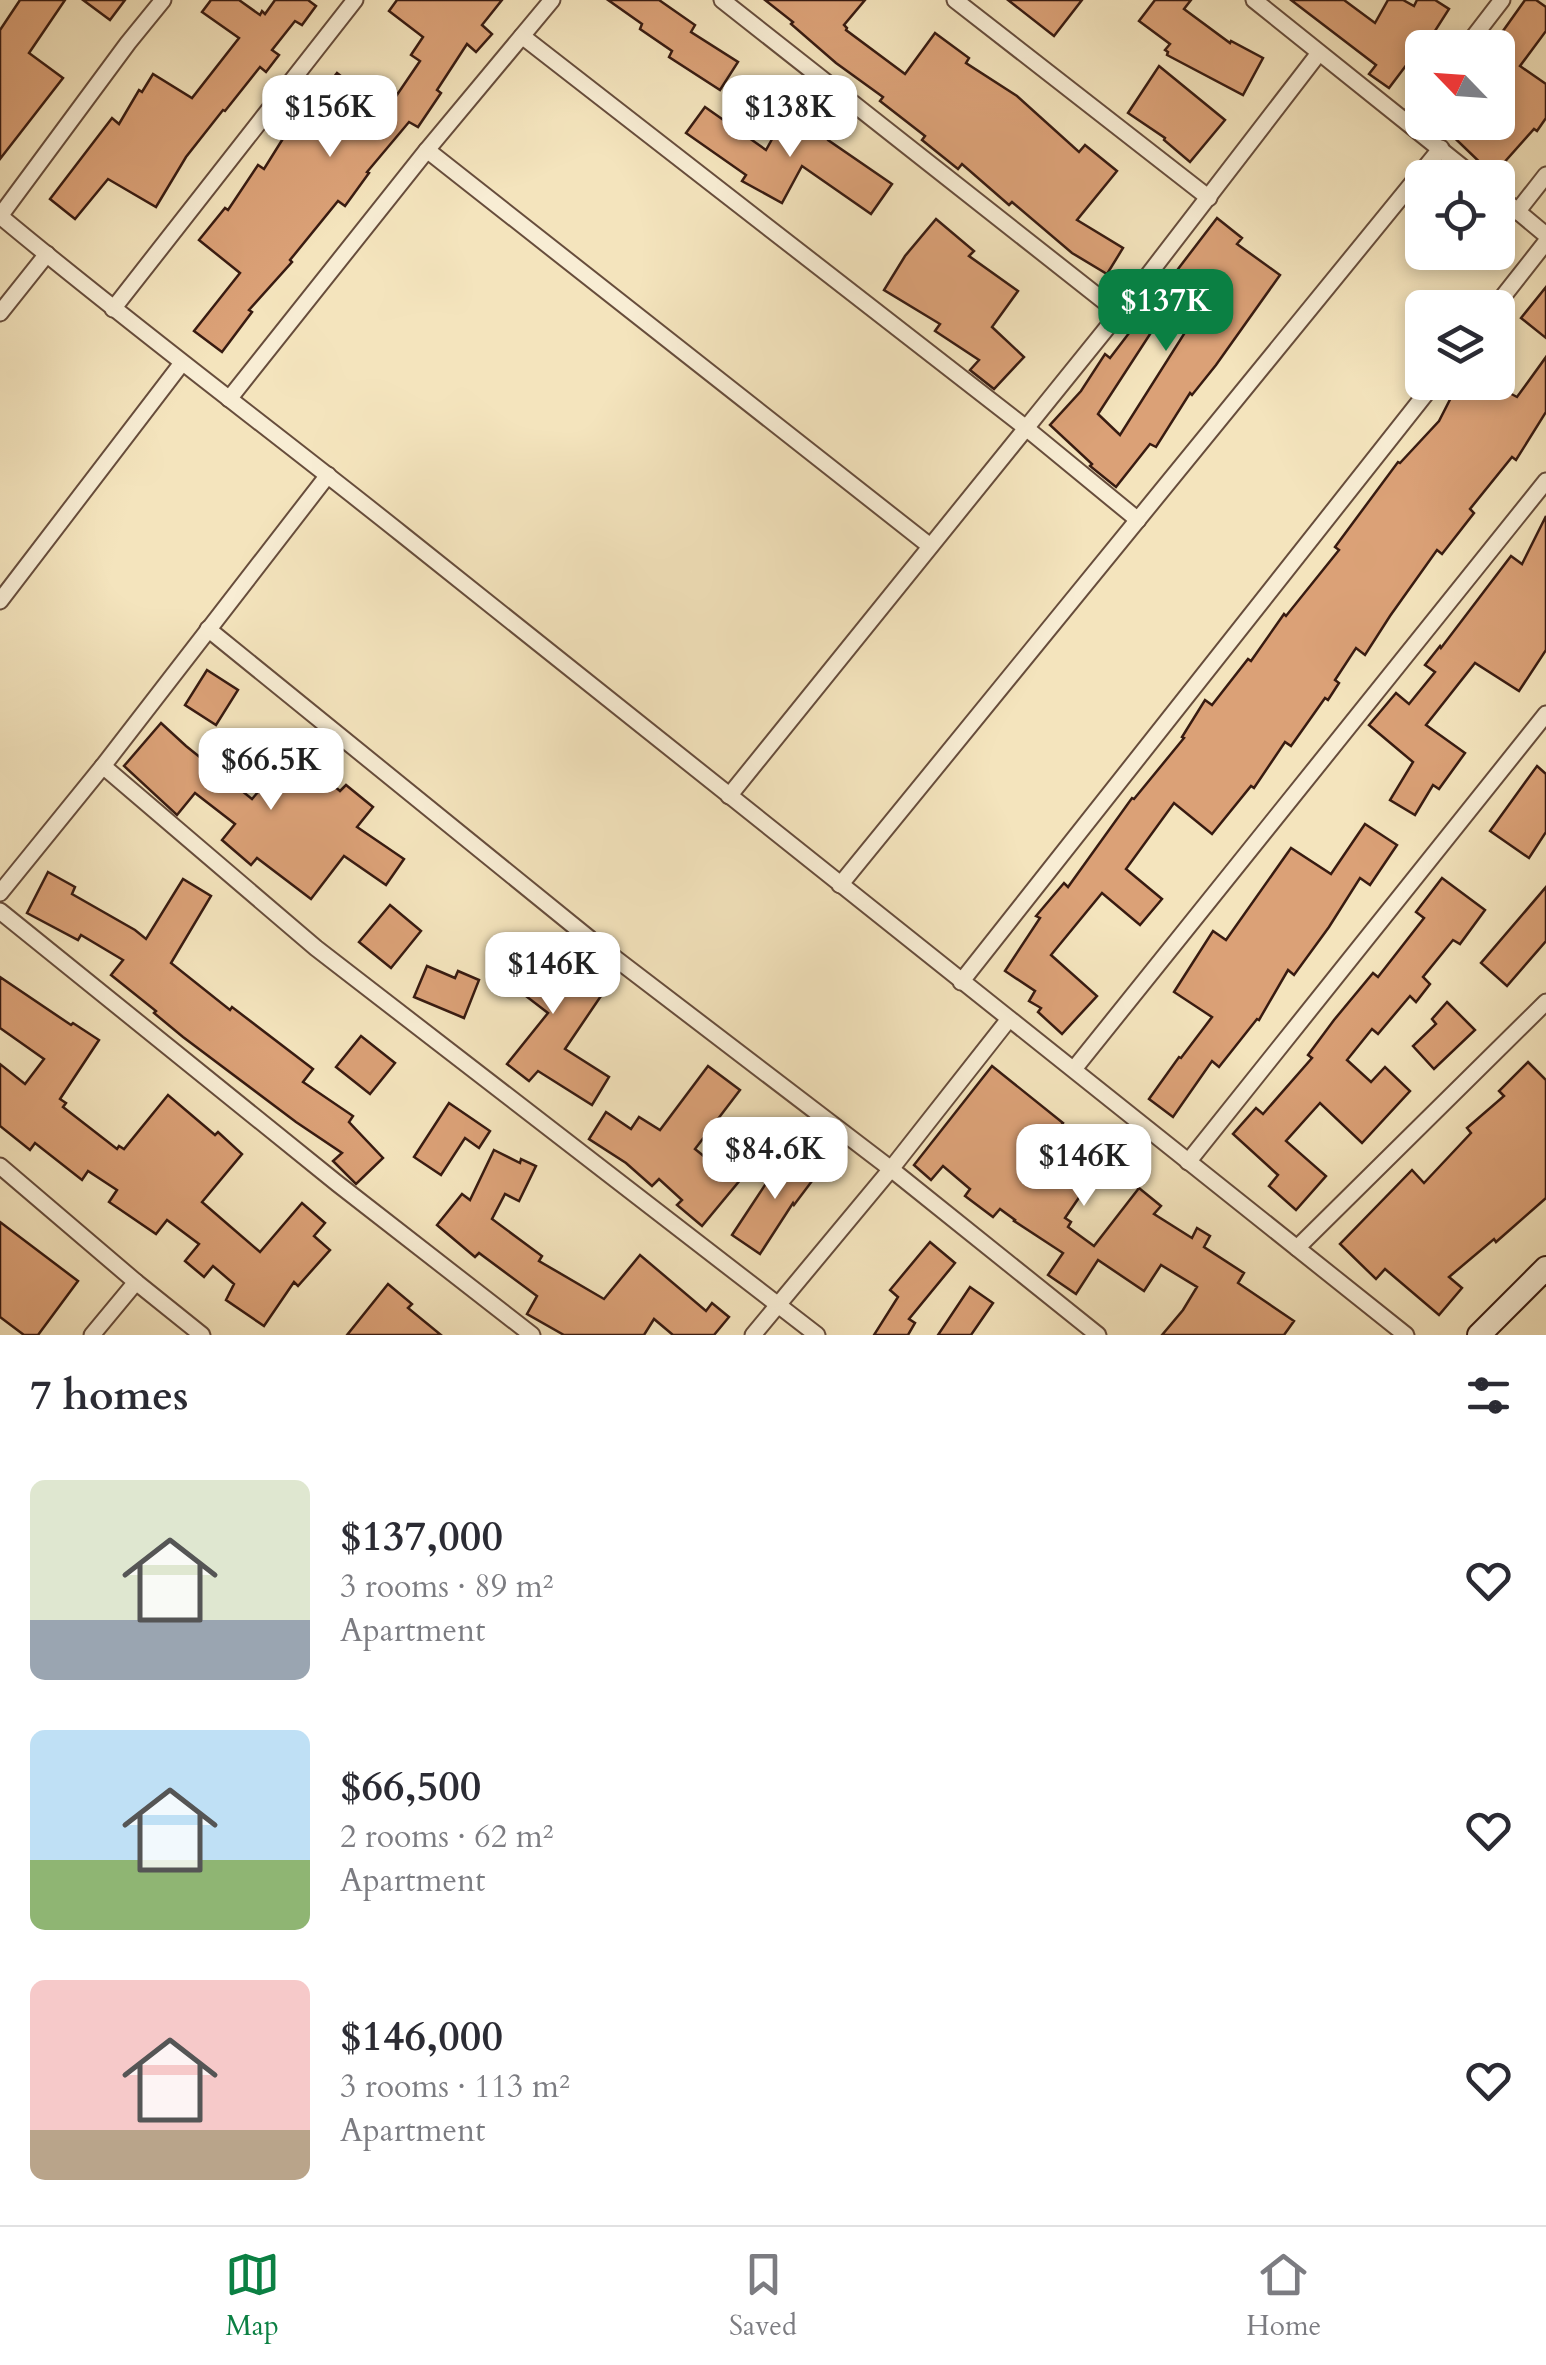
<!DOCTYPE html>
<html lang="en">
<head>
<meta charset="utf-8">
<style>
  body { margin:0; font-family:Cardo,serif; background:#f7f7f7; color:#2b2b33; height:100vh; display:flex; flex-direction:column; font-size:38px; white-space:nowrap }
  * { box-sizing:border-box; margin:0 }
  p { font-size:32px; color:#7c7c81 }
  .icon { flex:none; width:55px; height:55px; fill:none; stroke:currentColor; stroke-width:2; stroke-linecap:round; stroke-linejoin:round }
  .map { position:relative; height:1335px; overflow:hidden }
  .drawer { display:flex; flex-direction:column; background:#fff; flex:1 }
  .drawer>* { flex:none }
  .needle { width:65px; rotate:295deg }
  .controls { position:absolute; left:1405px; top:30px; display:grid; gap:20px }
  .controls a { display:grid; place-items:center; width:110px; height:110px; border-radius:15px; background:#fff; box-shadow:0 5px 15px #0003; font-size:50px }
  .price { position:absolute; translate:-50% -85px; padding:0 22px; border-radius:20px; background:#fff; color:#222; font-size:32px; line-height:65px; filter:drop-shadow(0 2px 5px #0008) }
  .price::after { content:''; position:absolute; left:50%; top:60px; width:30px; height:22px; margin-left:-15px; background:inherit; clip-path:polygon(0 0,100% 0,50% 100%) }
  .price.active { background:#0b8043; color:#fff }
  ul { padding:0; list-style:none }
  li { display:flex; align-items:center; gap:30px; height:250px; padding:0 30px }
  li span { display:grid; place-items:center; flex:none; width:280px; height:200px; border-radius:15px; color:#555 }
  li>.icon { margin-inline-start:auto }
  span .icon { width:120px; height:120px; fill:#fffc; stroke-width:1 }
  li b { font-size:42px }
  h2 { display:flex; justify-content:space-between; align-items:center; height:120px; padding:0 30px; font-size:42px }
  .tabs { display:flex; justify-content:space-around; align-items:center; height:140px; border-top:2px solid #e1e1e2; background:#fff; font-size:28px; color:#7c7c81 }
  .tabs a { display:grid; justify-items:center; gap:5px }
  .tabs .active { color:#0b8043 }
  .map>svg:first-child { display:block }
</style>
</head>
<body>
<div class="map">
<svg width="1546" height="1335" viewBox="0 0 1546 1335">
  <rect width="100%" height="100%" fill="#f4e4bd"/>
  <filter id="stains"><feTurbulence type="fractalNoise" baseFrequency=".002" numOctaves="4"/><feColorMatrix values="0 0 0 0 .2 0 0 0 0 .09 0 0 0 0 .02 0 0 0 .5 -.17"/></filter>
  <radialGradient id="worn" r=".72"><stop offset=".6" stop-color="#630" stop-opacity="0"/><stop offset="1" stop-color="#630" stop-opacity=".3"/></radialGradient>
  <g fill="#dba177" stroke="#381b11" stroke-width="2.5" fill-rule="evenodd">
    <path d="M 20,0 L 65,0 L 29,53 L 63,78 L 0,159 L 0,30 Z"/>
    <path d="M 83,0 L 125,0 L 110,20 Z"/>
    <path d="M 211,0 L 239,0 L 260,15 L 262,11 L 265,14 L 275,0 L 308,0 L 316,6 L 302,25 L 295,21 L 272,50 L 279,55 L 266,72 L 260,67 L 225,111 L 223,110 L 186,157 L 156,207 L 108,179 L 75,219 L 50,199 L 112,118 L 119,124 L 139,90 L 142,92 L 153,74 L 192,98 L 239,38 L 202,12 Z"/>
    <path d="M 397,0 L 502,0 L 482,25 L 492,34 L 476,52 L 467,44 L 437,90 L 441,93 L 418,127 L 409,122 L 367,172 L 369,173 L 345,206 L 338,201 L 290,260 L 292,262 L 249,310 L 252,312 L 222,352 L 194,331 L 240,273 L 199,240 L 225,208 L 228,210 L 258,165 L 264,169 L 294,121 L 298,123 L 337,73 L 386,111 L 420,61 L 411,55 L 423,37 L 389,11 Z"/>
    <path d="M 608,0 L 659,0 L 695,25 L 691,32 L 738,62 L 720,90 L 669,57 L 672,51 L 640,29 L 642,24 Z"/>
    <path d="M 765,0 L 865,0 L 844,25 L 847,28 L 846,30 L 905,74 L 935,33 L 969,58 L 966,63 L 1017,96 L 1079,152 L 1085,145 L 1117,171 L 1077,220 L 1123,248 L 1107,274 L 1072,253 L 1012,202 L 1009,205 L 962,164 L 958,169 L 922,140 L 925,136 L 880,101 L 883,97 L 836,63 L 791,24 L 793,22 Z"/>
    <path d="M 1008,0 L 1082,0 L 1054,36 Z"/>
    <path d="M 1155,0 L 1191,0 L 1184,9 L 1230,43 L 1231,41 L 1263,58 L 1243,95 L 1167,55 L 1168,52 L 1165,50 L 1170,44 L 1139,21 Z"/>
    <path d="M 1291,0 L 1344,0 L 1375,23 L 1388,0 L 1403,0 L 1414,6 L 1417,0 L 1435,0 L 1449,9 L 1426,45 L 1423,43 L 1389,88 L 1369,74 L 1376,65 Z"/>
    <path d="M 1525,0 L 1536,0 L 1546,7 L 1546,31 L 1520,66 L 1546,84 L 1546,118 L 1537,131 L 1534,129 L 1493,175 L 1438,122 L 1498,122 L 1498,38 Z"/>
    <path d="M 1159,66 L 1225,120 L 1190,162 L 1164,140 L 1165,138 L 1128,113 Z"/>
    <path d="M 705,107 L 766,150 L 781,123 L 790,128 L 795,119 L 828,138 L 828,140 L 892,184 L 871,214 L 802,166 L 782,203 L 742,181 L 746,175 L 686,133 Z"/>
    <path d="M 1217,218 L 1242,238 L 1237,244 L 1280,275 L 1216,365 L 1192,395 L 1190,393 L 1156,447 L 1150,444 L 1116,487 L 1090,466 L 1092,464 L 1050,425 L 1081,391 L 1105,354 L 1110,358 ZM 1167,308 L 1191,323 L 1120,435 L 1098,414 Z"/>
    <path d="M 936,219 L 974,251 L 969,256 L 1018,291 L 992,327 L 1024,357 L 994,389 L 970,370 L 979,360 L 935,331 L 940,324 L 884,290 L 905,256 Z"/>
    <path d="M 1546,287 L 1546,338 L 1521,318 Z"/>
    <path d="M 1546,357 L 1546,412 L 1516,460 L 1512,457 L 1470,509 L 1474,513 L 1442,554 L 1437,550 L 1390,616 L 1365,655 L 1356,648 L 1335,680 L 1339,683 L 1328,700 L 1325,698 L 1291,746 L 1285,742 L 1254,788 L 1251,786 L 1212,834 L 1174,803 L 1126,869 L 1162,899 L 1140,925 L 1102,893 L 1051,955 L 1097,996 L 1062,1034 L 1038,1012 L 1041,1008 L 1029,1001 L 1035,991 L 1005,971 L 1040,918 L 1036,916 L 1064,883 L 1068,887 L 1132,798 L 1134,799 L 1184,738 L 1182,737 L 1205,700 L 1212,705 L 1248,659 L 1251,661 L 1284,614 L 1286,616 L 1339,550 L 1335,547 L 1398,462 L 1400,463 L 1439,421 L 1459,382 L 1489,382 L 1517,397 Z"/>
    <path d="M 1546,516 L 1546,650 L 1519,691 L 1475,663 L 1426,725 L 1465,753 L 1439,789 L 1433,785 L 1415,815 L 1390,800 L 1413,762 L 1369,725 L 1396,693 L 1409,704 L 1435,672 L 1425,665 L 1440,646 L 1441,648 L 1511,556 L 1522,564 Z"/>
    <path d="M 207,670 L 238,690 L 216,725 L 185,705 Z"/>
    <path d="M 161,723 L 186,746 L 252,799 L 293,751 L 340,791 L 346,785 L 373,807 L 357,827 L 404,859 L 386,885 L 344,856 L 311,899 L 257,858 L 251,865 L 222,840 L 235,824 L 195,793 L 177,815 L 124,766 Z"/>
    <path d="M 1537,766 L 1546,774 L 1546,832 L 1529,858 L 1490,831 Z"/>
    <path d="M 1365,824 L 1397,845 L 1370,885 L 1360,878 L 1329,927 L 1294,975 L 1288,970 L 1259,1020 L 1257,1019 L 1219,1067 L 1212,1061 L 1173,1117 L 1149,1099 L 1179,1057 L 1181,1058 L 1212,1017 L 1174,992 L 1213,931 L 1226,940 L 1291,848 L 1331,874 Z"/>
    <path d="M 48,872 L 75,887 L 72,894 L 135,930 L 146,939 L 183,879 L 211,896 L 171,963 L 230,1010 L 232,1007 L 313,1069 L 303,1082 L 353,1116 L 349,1122 L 383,1158 L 356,1184 L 333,1161 L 342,1153 L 296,1122 L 183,1037 L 154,1013 L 156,1011 L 111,975 L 123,960 L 81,935 L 78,940 L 27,913 Z"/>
    <path d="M 1442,878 L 1485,910 L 1460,944 L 1453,940 L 1423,977 L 1430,984 L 1416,1002 L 1410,996 L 1378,1034 L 1372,1029 L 1347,1060 L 1371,1082 L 1385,1067 L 1410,1091 L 1362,1143 L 1320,1103 L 1286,1141 L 1326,1176 L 1296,1210 L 1269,1186 L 1278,1175 L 1233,1134 L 1256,1108 L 1263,1114 L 1312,1058 L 1308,1055 L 1334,1020 L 1373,973 L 1378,977 L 1424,918 L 1416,912 Z"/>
    <path d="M 1546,887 L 1546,941 L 1507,986 L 1481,963 Z"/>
    <path d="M 390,905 L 421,931 L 391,968 L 359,942 Z"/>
    <path d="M 518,937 L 537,952 L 545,942 L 558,952 L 555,955 L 605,990 L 565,1049 L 609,1077 L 592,1105 L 538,1071 L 529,1081 L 507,1064 L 548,1013 L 492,970 Z"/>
    <path d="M 427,966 L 455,978 L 458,971 L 479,980 L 464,1018 L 414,997 Z"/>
    <path d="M 0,977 L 71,1025 L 73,1023 L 99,1040 L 60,1099 L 66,1103 L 63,1107 L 117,1149 L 119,1146 L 124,1149 L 168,1095 L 215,1135 L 218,1132 L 242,1154 L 202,1202 L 260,1252 L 302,1203 L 325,1223 L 314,1236 L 330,1250 L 298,1286 L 294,1282 L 264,1326 L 226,1300 L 234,1284 L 213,1266 L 204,1277 L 185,1261 L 199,1244 L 167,1220 L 156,1234 L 109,1202 L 117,1190 L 88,1171 L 82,1180 L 35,1143 L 30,1150 L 0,1126 L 0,1064 L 25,1084 L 44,1059 L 0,1028 Z"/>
    <path d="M 1447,1002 L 1475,1030 L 1434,1069 L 1413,1046 L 1436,1024 L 1432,1019 Z"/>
    <path d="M 361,1036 L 395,1063 L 370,1094 L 336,1067 Z"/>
    <path d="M 1528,1062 L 1546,1080 L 1546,1198 L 1496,1242 L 1494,1239 L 1449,1277 L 1462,1288 L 1439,1315 L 1385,1269 L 1376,1279 L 1340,1244 L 1412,1170 L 1424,1183 L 1471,1133 L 1467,1128 L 1504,1096 L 1499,1091 Z"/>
    <path d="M 708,1066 L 740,1090 L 695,1149 L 722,1171 L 747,1137 L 765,1150 L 702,1226 L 677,1205 L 682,1200 L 659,1179 L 652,1186 L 626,1163 L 589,1139 L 606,1112 L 631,1129 L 639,1117 L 660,1130 Z"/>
    <path d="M 992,1066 L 1063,1123 L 1058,1130 L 1104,1161 L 1065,1218 L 1071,1222 L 1068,1227 L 1094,1246 L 1139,1188 L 1161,1206 L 1154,1214 L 1192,1238 L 1197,1228 L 1210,1236 L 1204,1247 L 1244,1273 L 1238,1283 L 1294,1321 L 1284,1335 L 1162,1335 L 1183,1310 L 1197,1287 L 1161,1265 L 1144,1291 L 1098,1260 L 1076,1294 L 1048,1275 L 1063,1253 L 1014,1221 L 1015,1220 L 1000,1209 L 993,1217 L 965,1196 L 970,1189 L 943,1166 L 931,1180 L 914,1165 Z"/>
    <path d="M 449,1103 L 490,1131 L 479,1148 L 465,1138 L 441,1175 L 414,1157 Z"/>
    <path d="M 494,1150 L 520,1163 L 521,1159 L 536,1166 L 519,1201 L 505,1194 L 492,1219 L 542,1256 L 539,1261 L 604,1299 L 640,1255 L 706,1311 L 712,1303 L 729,1317 L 714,1335 L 673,1335 L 654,1319 L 644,1335 L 564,1335 L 527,1314 L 537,1296 L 479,1253 L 475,1257 L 437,1225 L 462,1194 L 470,1200 Z"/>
    <path d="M 788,1150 L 818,1173 L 794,1205 L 793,1203 L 760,1254 L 732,1235 Z"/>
    <path d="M 0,1222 L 78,1281 L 38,1335 L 24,1335 L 0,1317 Z"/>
    <path d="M 930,1242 L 955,1263 L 909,1319 L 915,1323 L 908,1335 L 874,1335 L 898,1297 L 890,1290 Z"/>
    <path d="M 388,1284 L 412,1304 L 408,1308 L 441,1335 L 347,1335 Z"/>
    <path d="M 970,1287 L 993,1303 L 971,1335 L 938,1335 Z"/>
  </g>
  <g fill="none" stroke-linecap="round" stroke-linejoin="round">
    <defs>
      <g id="minor">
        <path d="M 722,0 L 1119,313"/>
        <path d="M 955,0 L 1209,198"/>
        <path d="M 1254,0 L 1476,178"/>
        <path d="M 522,36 L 1026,428 L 1138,520"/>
        <path d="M 1465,48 L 1502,0"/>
        <path d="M 1407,121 L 1422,101"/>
        <path d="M 427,150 L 930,546"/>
        <path d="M 1498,195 L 1546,235"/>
        <path d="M 1517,212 L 1546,175"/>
        <path d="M 0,216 C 132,326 269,428 403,535 C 737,802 1071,1069 1406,1335"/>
        <path d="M 0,216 L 128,43 L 163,0"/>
        <path d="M 1494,308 L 1546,242"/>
        <path d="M 113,309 L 355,0"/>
        <path d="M 0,313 L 47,254"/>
        <path d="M 229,399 L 427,150 L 552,0"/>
        <path d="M 0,601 L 182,363"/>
        <path d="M 208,629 L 590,939 L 891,1169 L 1098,1335"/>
        <path d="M 103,766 L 316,948 L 817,1335"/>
        <path d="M 729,796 L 1119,313 L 1319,53"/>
        <path d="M 840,885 L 1441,148"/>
        <path d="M 0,893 L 103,766 L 328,475"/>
        <path d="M 0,911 L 338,1184 L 532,1335"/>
        <path d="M 961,982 L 1435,382"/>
        <path d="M 1074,1069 L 1546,481"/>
        <path d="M 1188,1162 L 1546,714"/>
        <path d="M 0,1166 L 136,1282 L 202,1335"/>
        <path d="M 1297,1248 L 1546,1002"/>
        <path d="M 92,1335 L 136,1282"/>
        <path d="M 753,1335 L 891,1169 L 1009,1019"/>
      </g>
      <path id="secondary" d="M 1479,1335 L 1546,1268"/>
    </defs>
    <use href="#minor" stroke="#674d3c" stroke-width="19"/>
    <use href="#secondary" stroke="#381b11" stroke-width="26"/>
    <use href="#minor" stroke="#f8edd4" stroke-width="15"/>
    <use href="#secondary" stroke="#f8edd4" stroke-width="22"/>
  </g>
  <rect width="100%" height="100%" filter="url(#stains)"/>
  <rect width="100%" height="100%" fill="url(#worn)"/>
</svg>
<div class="controls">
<a><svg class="needle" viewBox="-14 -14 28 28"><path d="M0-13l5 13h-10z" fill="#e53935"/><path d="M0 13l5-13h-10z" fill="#7c7c81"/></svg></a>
<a><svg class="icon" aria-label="locate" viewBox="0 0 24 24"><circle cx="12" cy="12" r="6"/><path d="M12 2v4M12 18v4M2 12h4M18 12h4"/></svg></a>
<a><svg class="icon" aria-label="layers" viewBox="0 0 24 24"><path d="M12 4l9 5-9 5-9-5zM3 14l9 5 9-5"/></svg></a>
</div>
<b class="price" style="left:330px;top:160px">$156K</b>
<b class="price" style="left:790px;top:160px">$138K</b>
<b class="price active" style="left:1166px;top:354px">$137K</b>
<b class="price" style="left:271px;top:813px">$66.5K</b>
<b class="price" style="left:553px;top:1017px">$146K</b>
<b class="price" style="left:775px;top:1202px">$84.6K</b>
<b class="price" style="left:1084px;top:1209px">$146K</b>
</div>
<section class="drawer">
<h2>7 homes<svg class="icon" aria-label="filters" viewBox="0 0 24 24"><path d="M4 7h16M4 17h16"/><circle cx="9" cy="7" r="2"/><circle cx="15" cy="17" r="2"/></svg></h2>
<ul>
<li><span style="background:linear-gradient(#dfe7d0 70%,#9aa5b1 0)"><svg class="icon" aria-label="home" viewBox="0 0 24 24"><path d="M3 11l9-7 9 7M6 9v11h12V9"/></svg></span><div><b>$137,000</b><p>3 rooms · 89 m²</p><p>Apartment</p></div><svg class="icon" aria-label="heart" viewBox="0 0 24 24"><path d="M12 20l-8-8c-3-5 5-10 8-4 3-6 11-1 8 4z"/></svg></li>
<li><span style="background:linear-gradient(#bfe0f5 65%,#8fb573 0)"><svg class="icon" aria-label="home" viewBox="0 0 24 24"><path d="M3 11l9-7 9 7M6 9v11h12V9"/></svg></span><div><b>$66,500</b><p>2 rooms · 62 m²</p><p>Apartment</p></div><svg class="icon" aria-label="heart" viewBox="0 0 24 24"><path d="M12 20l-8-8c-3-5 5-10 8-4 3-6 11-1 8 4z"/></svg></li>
<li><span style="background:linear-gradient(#f6c9c9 75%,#b9a48a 0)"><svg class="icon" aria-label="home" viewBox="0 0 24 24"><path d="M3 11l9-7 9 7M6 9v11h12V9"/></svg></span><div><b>$146,000</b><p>3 rooms · 113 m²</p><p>Apartment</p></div><svg class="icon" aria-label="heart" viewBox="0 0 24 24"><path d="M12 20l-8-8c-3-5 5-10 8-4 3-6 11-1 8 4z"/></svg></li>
</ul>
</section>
<nav class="tabs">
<a class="active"><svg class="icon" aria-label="map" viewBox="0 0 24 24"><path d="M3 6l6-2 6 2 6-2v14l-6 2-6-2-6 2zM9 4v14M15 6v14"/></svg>Map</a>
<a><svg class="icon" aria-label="saved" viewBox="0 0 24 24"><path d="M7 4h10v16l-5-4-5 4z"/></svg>Saved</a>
<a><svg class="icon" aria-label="home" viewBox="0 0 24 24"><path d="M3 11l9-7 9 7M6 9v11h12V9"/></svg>Home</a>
</nav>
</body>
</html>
